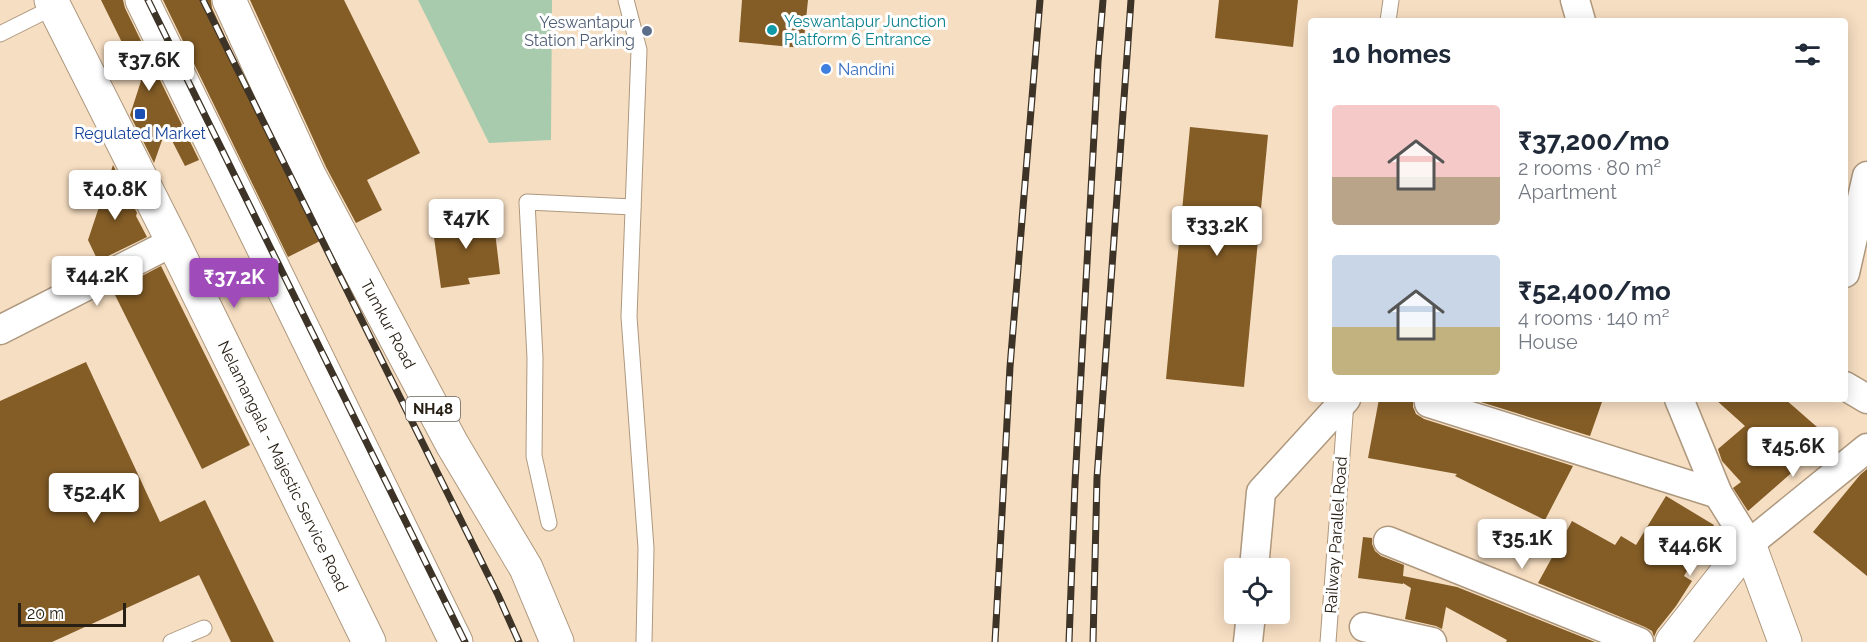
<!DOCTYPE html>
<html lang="en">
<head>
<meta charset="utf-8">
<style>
  body { margin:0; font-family:Raleway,sans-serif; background:#f2f2f3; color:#1f2937; height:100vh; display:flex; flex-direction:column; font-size:22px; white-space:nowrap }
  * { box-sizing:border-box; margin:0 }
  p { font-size:20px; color:#747a83 }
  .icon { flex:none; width:33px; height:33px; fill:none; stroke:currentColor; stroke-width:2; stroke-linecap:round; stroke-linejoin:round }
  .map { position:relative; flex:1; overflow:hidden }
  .sheet { position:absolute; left:1308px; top:18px; width:540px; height:384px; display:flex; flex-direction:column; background:#fff; border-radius:6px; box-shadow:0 3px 15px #0003 }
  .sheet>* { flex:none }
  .buttons { position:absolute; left:1224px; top:558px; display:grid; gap:12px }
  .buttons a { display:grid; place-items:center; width:66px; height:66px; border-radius:6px; background:#fff; box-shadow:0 3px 15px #0003; font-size:30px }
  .scale { position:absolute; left:18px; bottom:15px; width:108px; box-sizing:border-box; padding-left:6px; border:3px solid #282015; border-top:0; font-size:16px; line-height:21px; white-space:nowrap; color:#282015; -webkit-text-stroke:4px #fff; paint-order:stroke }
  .price { position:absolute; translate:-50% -51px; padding:0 14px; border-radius:6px; background:#fff; color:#222; font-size:20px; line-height:39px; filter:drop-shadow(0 2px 3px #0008) }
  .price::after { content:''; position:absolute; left:50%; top:36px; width:18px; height:14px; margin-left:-9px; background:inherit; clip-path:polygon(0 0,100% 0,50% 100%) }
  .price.active { background:#9f4bba; color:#fff }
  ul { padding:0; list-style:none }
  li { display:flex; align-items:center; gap:18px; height:150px; padding:0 24px }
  li span { display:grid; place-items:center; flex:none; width:168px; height:120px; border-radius:6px; color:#555 }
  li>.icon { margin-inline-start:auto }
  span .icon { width:72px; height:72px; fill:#fffc; stroke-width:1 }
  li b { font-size:26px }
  h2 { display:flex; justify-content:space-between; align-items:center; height:72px; padding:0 24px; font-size:26px }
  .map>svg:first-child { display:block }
</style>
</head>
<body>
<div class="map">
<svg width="1867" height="642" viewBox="0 0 1867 642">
  <rect width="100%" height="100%" fill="#f6dec2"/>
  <path fill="#a8caad" d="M 418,0 L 552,0 L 551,140 L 489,143 Z"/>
  <g fill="#835c26">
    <path d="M 101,0 L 123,0 L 125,8 L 199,160 L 185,166 L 166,129 L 154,163 L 130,115 L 141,81 Z"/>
    <path d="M 163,0 L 211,0 L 212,8 L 292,183 L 322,240 L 288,257 Z"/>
    <path d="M 250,0 L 344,0 L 420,153 L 367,180 L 382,210 L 356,223 L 326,167 Z"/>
    <path d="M 742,0 L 808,0 L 803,48 L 739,42 Z"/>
    <path d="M 1219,0 L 1298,0 L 1293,47 L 1215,38 Z"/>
    <path d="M 1190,127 L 1268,135 L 1244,387 L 1166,379 Z"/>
    <path d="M 113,165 L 137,213 L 136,216 L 147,237 L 98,261 L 88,240 Z"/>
    <path d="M 493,215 L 500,274 L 468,278 L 470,284 L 441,288 L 432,223 Z"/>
    <path d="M 161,266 L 250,445 L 202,469 L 113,291 Z"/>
    <path d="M 86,362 L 160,522 L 205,500 L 274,642 L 231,642 L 199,575 L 52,642 L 0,642 L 0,401 Z"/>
    <path d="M 1379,399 L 1413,399 L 1413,407 L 1416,414 L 1424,419 L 1573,466 L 1545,520 L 1455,476 L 1457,474 L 1368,458 Z"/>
    <path d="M 1471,399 L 1603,399 L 1590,436 Z"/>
    <path d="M 1715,399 L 1785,399 L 1817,427 L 1804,442 L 1814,453 L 1748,511 L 1733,488 L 1741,482 L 1722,461 L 1718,449 L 1745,426 Z"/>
    <path d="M 1867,469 L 1867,576 L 1813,532 L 1860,475 Z"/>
    <path d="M 1666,496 L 1714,525 L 1684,576 L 1692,581 L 1676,606 L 1657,630 L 1654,637 L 1652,631 L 1645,627 L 1538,583 L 1572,521 L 1615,545 L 1621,536 L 1636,545 Z"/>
    <path d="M 1363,537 L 1372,538 L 1372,544 L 1375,551 L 1381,556 L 1404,565 L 1403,576 L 1457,587 L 1595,642 L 1506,642 L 1507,640 L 1446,607 L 1442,629 L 1436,626 L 1405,619 L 1411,588 L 1403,583 L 1403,584 L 1358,578 Z"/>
  </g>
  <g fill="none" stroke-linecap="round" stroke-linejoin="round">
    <defs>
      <g id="service">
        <path d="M 626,0 L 639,50 L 629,317 L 646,548 L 644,642"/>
        <path d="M 1388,21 L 1391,0"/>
        <path d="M 0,34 L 54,7"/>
        <path d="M 549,523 L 534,456 L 535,358 L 527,202 L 633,207"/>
        <path d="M 171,642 L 204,628"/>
        <path d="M 1328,642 L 1346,402"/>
      </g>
      <g id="minor">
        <path d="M 1575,0 L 1581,21"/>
        <path d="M 1845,273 L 1867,176"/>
        <path d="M 0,330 L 173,242"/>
        <path d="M 1845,386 L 1867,399"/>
        <path d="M 1679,399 L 1718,494 L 1749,544 L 1867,448"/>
        <path d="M 1429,403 L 1718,494"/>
        <path d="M 1388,541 L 1639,642"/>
        <path d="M 1254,568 L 1261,492 L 1346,399"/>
        <path d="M 1364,627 L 1432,642"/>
        <path d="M 1248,642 L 1251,614"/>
      </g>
      <g id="tertiary">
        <path d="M 1749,544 L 1785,642"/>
        <path d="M 1672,642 L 1749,544"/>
      </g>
      <path id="secondary" d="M 51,0 L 173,242 L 369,642"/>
      <g id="trunk">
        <path d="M 142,0 L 456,642"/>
        <path d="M 229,0 L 309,175 L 452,444 L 526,568 L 557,642"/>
      </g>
    </defs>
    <use href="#service" stroke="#ae987e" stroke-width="17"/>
    <use href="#minor" stroke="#ae987e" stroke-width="31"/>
    <use href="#tertiary" stroke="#ae987e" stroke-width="35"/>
    <use href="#secondary" stroke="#ae987e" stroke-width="35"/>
    <use href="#trunk" stroke="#ae987e" stroke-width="35"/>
    <use href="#service" stroke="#fff" stroke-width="15"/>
    <use href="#minor" stroke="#fff" stroke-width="28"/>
    <use href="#tertiary" stroke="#fff" stroke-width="33"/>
    <use href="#secondary" stroke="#fff" stroke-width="33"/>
    <use href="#trunk" stroke="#fff" stroke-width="33"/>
    <defs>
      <g id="rail">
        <path d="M 148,0 L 465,642"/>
        <path d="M 203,0 L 498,595 L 519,642"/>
        <path d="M 995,642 L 1010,367 L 1040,0"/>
        <path d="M 1069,642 L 1075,483 L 1098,62 L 1103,0"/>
        <path d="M 1093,642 L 1097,478 L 1131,0"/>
      </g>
    </defs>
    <use href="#rail" stroke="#3d3427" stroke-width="7"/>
    <use href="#rail" stroke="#fff" stroke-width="4.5" stroke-dasharray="14" stroke-linecap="butt"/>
  </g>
  <circle fill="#0f9aa8" stroke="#fff" stroke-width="2" cx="772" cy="30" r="6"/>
  <circle fill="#5c6f8a" stroke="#fff" stroke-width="2" cx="647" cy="31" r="6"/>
  <circle fill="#3f7fe0" stroke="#fff" stroke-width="2" cx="826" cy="69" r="6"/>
  <rect fill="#1a4fb4" stroke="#fff" stroke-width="2" x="134" y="108" width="12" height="12" rx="3"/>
  <g text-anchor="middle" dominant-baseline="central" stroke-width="6" stroke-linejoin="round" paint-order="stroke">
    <rect fill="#fff" stroke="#68635b" stroke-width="1.5" x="406" y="397" width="54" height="24" rx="4.5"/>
    <g font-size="15" font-weight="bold" fill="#282015">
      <text x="433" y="409">NH48</text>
    </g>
    <g font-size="16" fill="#0d838f" stroke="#fff" text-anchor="start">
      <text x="784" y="21">Yeswantapur Junction<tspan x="784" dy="18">Platform 6 Entrance</tspan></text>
    </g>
    <g font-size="16" fill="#4e5e75" stroke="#fff" text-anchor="end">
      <text x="635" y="22">Yeswantapur<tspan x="635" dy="18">Station Parking</tspan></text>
    </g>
    <g font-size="16" fill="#366cbe" stroke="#fff" text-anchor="start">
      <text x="838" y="69">Nandini</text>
    </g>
    <g font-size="16" fill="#164399" stroke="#fff">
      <text x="140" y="133">Regulated Market</text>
    </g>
    <g font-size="16" fill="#282015" stroke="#fff">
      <text transform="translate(388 324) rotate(62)">Tumkur Road</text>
      <text transform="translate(283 466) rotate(64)">Nelamangala - Majestic Service Road</text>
      <text transform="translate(1336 535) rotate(-86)">Railway Parallel Road</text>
    </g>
  </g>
</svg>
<div class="buttons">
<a><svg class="icon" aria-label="locate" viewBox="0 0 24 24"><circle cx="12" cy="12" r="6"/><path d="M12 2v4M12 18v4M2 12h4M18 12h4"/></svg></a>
</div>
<div class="scale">20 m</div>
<b class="price" style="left:149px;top:92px">₹37.6K</b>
<b class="price" style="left:115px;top:221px">₹40.8K</b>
<b class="price" style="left:466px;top:250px">₹47K</b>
<b class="price" style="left:1217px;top:257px">₹33.2K</b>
<b class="price" style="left:97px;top:307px">₹44.2K</b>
<b class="price active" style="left:234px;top:309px">₹37.2K</b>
<b class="price" style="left:1793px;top:478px">₹45.6K</b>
<b class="price" style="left:94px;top:524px">₹52.4K</b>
<b class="price" style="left:1522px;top:570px">₹35.1K</b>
<b class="price" style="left:1690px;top:577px">₹44.6K</b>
<section class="sheet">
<h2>10 homes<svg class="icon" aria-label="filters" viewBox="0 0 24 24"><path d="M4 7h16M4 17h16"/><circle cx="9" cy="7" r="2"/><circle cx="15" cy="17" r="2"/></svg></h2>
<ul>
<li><span style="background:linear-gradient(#f6c9c9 60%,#b9a48a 0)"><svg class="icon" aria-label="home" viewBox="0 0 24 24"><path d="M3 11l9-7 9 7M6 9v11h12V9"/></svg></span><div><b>₹37,200/mo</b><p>2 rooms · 80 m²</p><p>Apartment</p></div></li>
<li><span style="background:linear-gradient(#c9d6e8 60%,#c2b280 0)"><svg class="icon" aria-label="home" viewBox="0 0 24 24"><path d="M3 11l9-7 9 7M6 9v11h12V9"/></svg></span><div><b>₹52,400/mo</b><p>4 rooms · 140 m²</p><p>House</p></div></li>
</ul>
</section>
</div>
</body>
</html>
